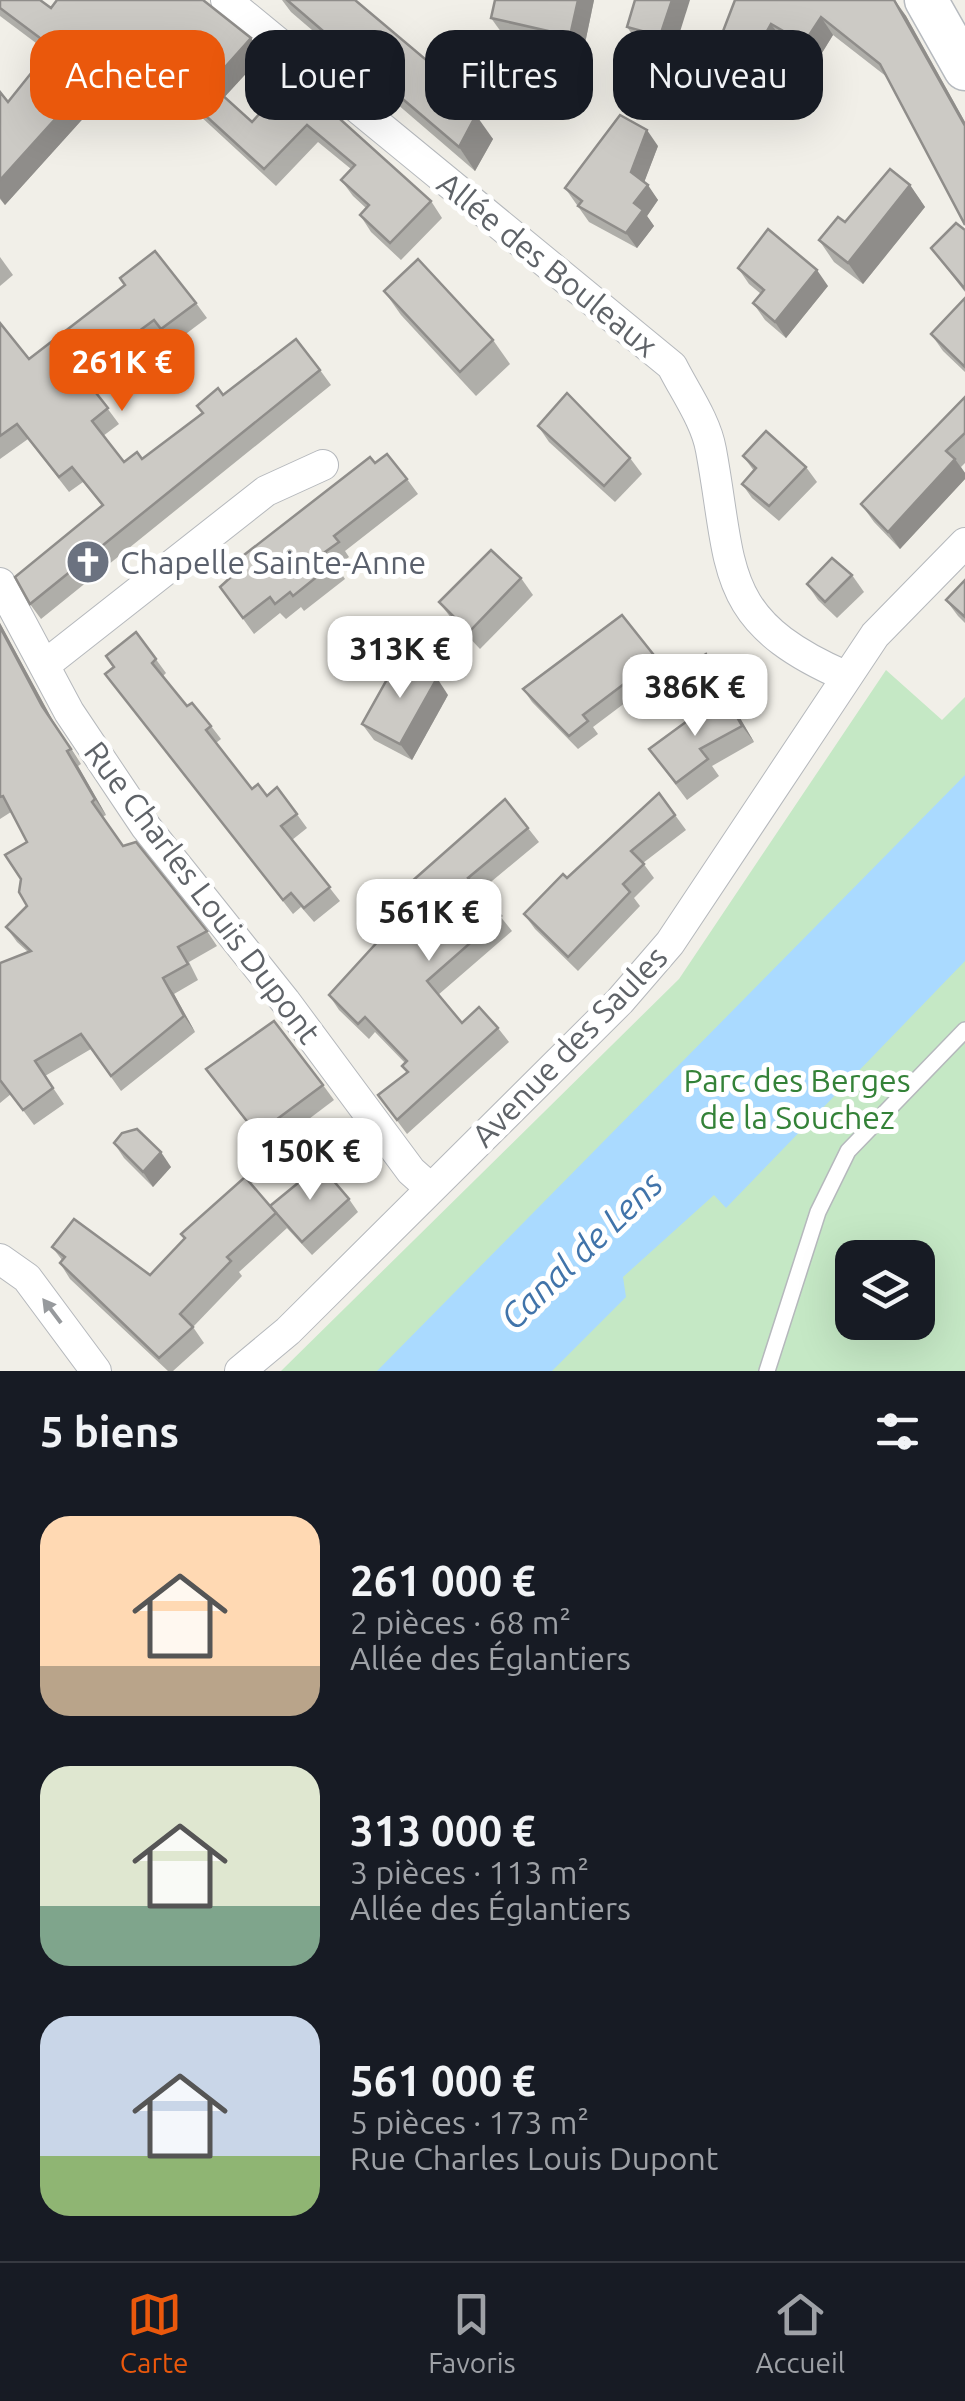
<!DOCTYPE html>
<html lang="fr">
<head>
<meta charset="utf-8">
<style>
  body { margin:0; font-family:Ubuntu,sans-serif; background:#242831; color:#f1f3f6; height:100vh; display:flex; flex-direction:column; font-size:38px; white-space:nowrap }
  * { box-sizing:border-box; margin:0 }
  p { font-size:32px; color:#9ea1a6 }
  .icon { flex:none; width:55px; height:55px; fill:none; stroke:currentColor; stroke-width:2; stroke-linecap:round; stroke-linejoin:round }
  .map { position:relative; height:1371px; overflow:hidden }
  .side { display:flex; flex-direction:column; background:#171b24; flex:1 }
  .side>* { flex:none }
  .banner { position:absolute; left:30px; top:30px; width:905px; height:90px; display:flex; gap:20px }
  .tools { position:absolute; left:835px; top:1240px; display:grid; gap:20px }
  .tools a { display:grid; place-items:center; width:100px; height:100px; border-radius:20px; background:#171b24; box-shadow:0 10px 40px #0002; font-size:50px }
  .price { position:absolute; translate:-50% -85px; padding:0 22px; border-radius:20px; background:#fff; color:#222; font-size:32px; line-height:65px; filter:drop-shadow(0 2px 5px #0008) }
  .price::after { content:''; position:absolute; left:50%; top:60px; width:30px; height:22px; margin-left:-15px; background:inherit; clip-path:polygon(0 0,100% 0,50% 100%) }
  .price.on { background:#ea580c; color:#fff }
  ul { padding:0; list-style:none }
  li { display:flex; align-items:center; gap:30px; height:250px; padding:0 40px }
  li span { display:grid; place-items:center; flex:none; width:280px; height:200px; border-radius:30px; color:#555 }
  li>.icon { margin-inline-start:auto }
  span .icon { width:120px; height:120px; fill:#fffc; stroke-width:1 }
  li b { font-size:42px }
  h2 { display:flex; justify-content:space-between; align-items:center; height:120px; padding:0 40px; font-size:42px }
  .pill { padding:0 35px; border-radius:30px; background:#171b24; box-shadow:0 10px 40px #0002; font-size:35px; line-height:90px }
  .pill.on { background:#ea580c; color:#fff }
  .menu { display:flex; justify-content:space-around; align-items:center; height:140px; border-top:2px solid #363941; background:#171b24; font-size:28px; color:#9ea1a6 }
  .menu a { display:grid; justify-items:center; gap:5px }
  .menu .on { color:#ea580c }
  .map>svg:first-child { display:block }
</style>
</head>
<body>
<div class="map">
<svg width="965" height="1371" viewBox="0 0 965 1371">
  <rect width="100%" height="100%" fill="#f1efe8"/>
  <path fill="#c5e8c5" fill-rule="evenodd" d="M 886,670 L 942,720 L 965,697 L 965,1371 L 281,1371 L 679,979 ZM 852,1258 L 918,1258 L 918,1322 L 852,1322 Z"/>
  <path fill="#aadaff" d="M 965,775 L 965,961 L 726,1208 L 714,1195 L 623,1277 L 626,1297 L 552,1371 L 377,1371 Z"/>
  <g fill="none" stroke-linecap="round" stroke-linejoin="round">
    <defs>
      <path id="service" d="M 767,1371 L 818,1212 L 848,1151 L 965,1030"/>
      <g id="minor">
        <path d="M 226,0 L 672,366 C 685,392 706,421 711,450 C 733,569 717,620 845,676"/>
        <path d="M 0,583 L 69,712 L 146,827 L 285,1001 L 411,1171 L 429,1187"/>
        <path d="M 46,664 L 266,491 L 323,465"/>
        <path d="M 0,1259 L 27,1278 L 96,1371"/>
        <path d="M 240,1371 L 288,1331 L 620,1001 L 670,943 L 875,635 L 965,543"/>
      </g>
      <path id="secondary" d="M 926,0 L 965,69"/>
    </defs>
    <use href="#service" stroke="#b5b8bc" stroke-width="18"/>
    <use href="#minor" stroke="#b5b8bc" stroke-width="32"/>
    <use href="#secondary" stroke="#b6babf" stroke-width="45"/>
    <use href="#service" stroke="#fff" stroke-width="15"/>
    <use href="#minor" stroke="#fff" stroke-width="30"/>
    <use href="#secondary" stroke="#fff" stroke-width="42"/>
  </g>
  <g fill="#afaea9">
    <path d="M 0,0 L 251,38 L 263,55 L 224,97 L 252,122 L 314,90 L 326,106 L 431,201 L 442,218 L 401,260 L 371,232 L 360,215 L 366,208 L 353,196 L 341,180 L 351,169 L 318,142 L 276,186 L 147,67 L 117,100 L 107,92 L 5,205 L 0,199 L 0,92 L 8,102 L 48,52 L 0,16 Z"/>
    <path d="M 282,0 L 355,0 L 437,69 L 453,92 L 452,94 L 493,139 L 475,171 L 361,73 L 353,80 L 333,63 L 316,39 L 319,36 L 291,12 Z"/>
    <path d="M 594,0 L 583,53 L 504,36 L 491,18 Z"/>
    <path d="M 635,0 L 673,54 L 639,44 L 627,27 Z"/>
    <path d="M 735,0 L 895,0 L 906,16 L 965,122 L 965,225 L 887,77 L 833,35 L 817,61 L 784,42 L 760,85 L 727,69 L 715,52 Z"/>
    <path d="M 658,146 L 644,182 L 658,200 L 647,216 L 654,226 L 637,248 L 589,222 L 565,188 Z"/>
    <path d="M 910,185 L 925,207 L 863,284 L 834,262 L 819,240 L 845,222 Z"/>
    <path d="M 965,230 L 965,292 L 931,248 Z"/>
    <path d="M 0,257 L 13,275 L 0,286 Z"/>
    <path d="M 738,268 L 828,286 L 786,338 L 765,320 L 753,303 L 761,294 L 749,284 Z"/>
    <path d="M 384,291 L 493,340 L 510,364 L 476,396 L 401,315 Z"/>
    <path d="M 965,298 L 965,372 L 943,351 L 931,334 Z"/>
    <path d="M 196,303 L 207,318 L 171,345 L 164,336 L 93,389 L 119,424 L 103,436 L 124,462 L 142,459 L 202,413 L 197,406 L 223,395 L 320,370 L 331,385 L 41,619 L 30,604 L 102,506 L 83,482 L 69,492 L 28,439 L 0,459 L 0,323 L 29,359 Z"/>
    <path d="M 965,397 L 965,463 L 961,467 L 965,473 L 965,479 L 900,549 L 874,522 L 861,504 Z"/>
    <path d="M 538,426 L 630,458 L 642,474 L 615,502 L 549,442 Z"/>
    <path d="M 743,456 L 806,467 L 817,482 L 779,521 L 752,498 L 742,484 L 754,471 Z"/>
    <path d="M 375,463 L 407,479 L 418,494 L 345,551 L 349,557 L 337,567 L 345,579 L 304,611 L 301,607 L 286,619 L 280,613 L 254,634 L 220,587 Z"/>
    <path d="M 852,575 L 864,592 L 837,618 L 818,600 L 807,584 Z"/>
    <path d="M 521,578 L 533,595 L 480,649 L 451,618 L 439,602 Z"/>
    <path d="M 965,580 L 965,623 L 958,616 L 946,600 Z"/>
    <path d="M 0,623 L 53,721 L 81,764 L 78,766 L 106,815 L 102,817 L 123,846 L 207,931 L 217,946 L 189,962 L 198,980 L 174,994 L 195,1032 L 121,1091 L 91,1049 L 45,1076 L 64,1104 L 34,1125 L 11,1094 L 0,1103 L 0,963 L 28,952 L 17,942 L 6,927 L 27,906 L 27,842 L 11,812 L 0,819 Z"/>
    <path d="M 136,632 L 166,673 L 163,676 L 187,706 L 211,726 L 221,739 L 216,743 L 252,789 L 267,796 L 277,787 L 307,828 L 292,840 L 340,901 L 314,922 L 301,907 L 293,914 L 105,674 L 114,667 Z"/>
    <path d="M 706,654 L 735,703 L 732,705 L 754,742 L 712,766 L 719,776 L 687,800 L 649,749 L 706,708 L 682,669 Z"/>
    <path d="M 657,659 L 666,672 L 593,727 L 598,734 L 578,749 L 532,702 L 523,689 Z"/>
    <path d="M 448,695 L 412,760 L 374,740 L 362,724 Z"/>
    <path d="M 675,815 L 686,830 L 643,863 L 654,878 L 634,898 L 640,906 L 578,971 L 535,929 L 524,914 L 567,878 Z"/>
    <path d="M 528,828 L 539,842 L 480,891 L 512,931 L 438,995 L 462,1023 L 498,1028 L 509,1042 L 407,1134 L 378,1095 L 408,1073 L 402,1066 L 405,1063 L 375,1032 L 369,1039 L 339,1010 L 329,995 L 411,905 L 401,891 Z"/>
    <path d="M 206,1069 L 323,1085 L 334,1100 L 268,1150 Z"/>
    <path d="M 114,1143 L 171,1167 L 153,1187 L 124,1158 Z"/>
    <path d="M 349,1199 L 358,1212 L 312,1255 L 285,1226 L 287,1228 L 239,1272 L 242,1276 L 193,1327 L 204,1343 L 173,1371 L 168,1371 L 70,1279 L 60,1263 L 62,1260 L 52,1247 L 150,1275 L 185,1239 L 181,1234 L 270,1206 Z"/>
  </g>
  <g fill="#8f8d8a">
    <path d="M 578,0 L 594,0 L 583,53 L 570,36 Z"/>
    <path d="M 672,0 L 690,0 L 673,54 L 660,36 Z"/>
    <path d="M 894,0 L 906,16 L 965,122 L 965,126 Z"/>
    <path d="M 821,17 L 833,35 L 817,61 L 804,43 Z"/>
    <path d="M 771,24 L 784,42 L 760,85 L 747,67 Z"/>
    <path d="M 251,38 L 263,55 L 221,101 L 210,84 Z"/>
    <path d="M 135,51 L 147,67 L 117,100 L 106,83 Z"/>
    <path d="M 437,69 L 453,92 L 447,99 L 431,75 Z"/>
    <path d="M 95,75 L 107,92 L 5,205 L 0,198 L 0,180 Z"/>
    <path d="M 476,115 L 493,139 L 475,171 L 459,147 Z"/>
    <path d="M 647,130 L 658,146 L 642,188 L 631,172 Z"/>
    <path d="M 648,185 L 658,200 L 647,216 L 654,226 L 637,248 L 626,233 L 634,203 Z"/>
    <path d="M 910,185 L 925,207 L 863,284 L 848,263 Z"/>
    <path d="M 817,270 L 828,286 L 786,338 L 775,322 Z"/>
    <path d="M 955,459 L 965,473 L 965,479 L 900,549 L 888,532 Z"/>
    <path d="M 0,623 L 53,721 L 81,764 L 42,706 L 0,627 Z"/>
    <path d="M 706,654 L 716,668 L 735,703 L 726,689 Z"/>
    <path d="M 437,678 L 448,695 L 412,760 L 400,744 Z"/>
    <path d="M 724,694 L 736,711 L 754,742 L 742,726 Z"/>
    <path d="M 67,751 L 78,766 L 106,815 L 95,799 Z"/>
    <path d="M 163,978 L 174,994 L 195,1032 L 184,1016 Z"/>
    <path d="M 161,1152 L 171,1167 L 153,1187 L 143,1172 Z"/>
  </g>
  <g fill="#cccac5" stroke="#8f8d8a" stroke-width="2.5">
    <path d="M 0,0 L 40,0 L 51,8 L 57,0 L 203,0 L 251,38 L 210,84 L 252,122 L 295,74 L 314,90 L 311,93 L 431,201 L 390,243 L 360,215 L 369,205 L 341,180 L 355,165 L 307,125 L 264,169 L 135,51 L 106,83 L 95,75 L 0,180 L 0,92 L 8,102 L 52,47 L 0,8 Z"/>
    <path d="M 287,0 L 355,0 L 437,69 L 431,75 L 476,115 L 459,147 L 344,49 L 336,56 L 316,39 L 323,31 Z"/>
    <path d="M 495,0 L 578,0 L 570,36 L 491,18 Z"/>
    <path d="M 635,0 L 672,0 L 660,36 L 627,27 Z"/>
    <path d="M 735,0 L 894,0 L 965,126 L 965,225 L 880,64 L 821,17 L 804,43 L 771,24 L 747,67 L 715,52 Z"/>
    <path d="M 620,115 L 647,130 L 631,172 L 648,185 L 634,203 L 643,210 L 626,233 L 578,206 L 582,201 L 565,188 Z"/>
    <path d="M 890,169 L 910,185 L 848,263 L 819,240 L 838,217 L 845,222 Z"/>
    <path d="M 956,223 L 965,230 L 965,289 L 931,248 Z"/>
    <path d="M 768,229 L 817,270 L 775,322 L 753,303 L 764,290 L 738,268 Z"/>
    <path d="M 155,251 L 196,303 L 161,329 L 154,320 L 81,374 L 108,408 L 92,421 L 124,462 L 137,452 L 142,459 L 203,413 L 197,406 L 218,388 L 223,395 L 296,339 L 320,370 L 30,604 L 15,577 L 103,505 L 72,467 L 59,477 L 17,424 L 0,436 L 0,323 L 29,359 L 125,285 L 120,278 Z"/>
    <path d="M 418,259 L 493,340 L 460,372 L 384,291 Z"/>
    <path d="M 965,298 L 965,367 L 931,334 Z"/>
    <path d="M 567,393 L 630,458 L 604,486 L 538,426 Z"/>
    <path d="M 965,397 L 965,433 L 946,451 L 955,459 L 888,532 L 861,504 Z"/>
    <path d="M 766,431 L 806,467 L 769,506 L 742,484 L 756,468 L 743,456 Z"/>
    <path d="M 387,454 L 407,479 L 334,536 L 339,542 L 325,552 L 334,563 L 293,596 L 290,592 L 275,604 L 270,597 L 243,618 L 220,587 L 231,577 L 226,569 L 370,457 L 375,463 Z"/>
    <path d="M 491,550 L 521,578 L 469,632 L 439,602 Z"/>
    <path d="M 832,558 L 852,575 L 825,602 L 807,584 Z"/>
    <path d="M 965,580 L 965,617 L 946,600 Z"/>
    <path d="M 622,615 L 657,659 L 583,715 L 588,721 L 569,736 L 523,689 Z"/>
    <path d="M 0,627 L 42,706 L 71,749 L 67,751 L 95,799 L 92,802 L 123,846 L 136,842 L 207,931 L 178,947 L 188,964 L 163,978 L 184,1016 L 111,1076 L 81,1034 L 35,1061 L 53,1088 L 23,1110 L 0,1080 L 0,963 L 31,951 L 6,927 L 27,906 L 19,892 L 21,879 L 5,855 L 27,842 L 3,796 L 0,797 Z"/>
    <path d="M 136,632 L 156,659 L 152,663 L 187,706 L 192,703 L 211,726 L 206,730 L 252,789 L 258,784 L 267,796 L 277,787 L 297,814 L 281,826 L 330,887 L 304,908 L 291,893 L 283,900 L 105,674 L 114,667 L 106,656 Z"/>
    <path d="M 706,654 L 726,689 L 702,702 L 682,669 Z"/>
    <path d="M 399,658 L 437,678 L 400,744 L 362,724 Z"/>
    <path d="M 724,694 L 742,726 L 700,749 L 708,759 L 676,783 L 649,749 Z"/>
    <path d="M 659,793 L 675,815 L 631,851 L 644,864 L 623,884 L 630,892 L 568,957 L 524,914 L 563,874 L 567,878 Z"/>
    <path d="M 505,799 L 528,828 L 468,878 L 501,916 L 427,981 L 462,1023 L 479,1007 L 498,1028 L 397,1120 L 378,1095 L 408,1072 L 402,1066 L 407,1061 L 365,1017 L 358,1024 L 329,995 L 412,904 L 401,891 Z"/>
    <path d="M 274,1021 L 323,1085 L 257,1134 L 206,1069 Z"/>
    <path d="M 137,1129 L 161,1152 L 143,1172 L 114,1143 L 122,1133 Z"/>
    <path d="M 320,1165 L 349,1199 L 302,1242 L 270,1206 Z"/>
    <path d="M 245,1177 L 276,1213 L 227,1257 L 231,1261 L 180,1314 L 193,1327 L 159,1358 L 60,1263 L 65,1257 L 52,1247 L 74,1219 L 150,1275 L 185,1238 L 181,1234 Z"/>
  </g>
  <defs><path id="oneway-solid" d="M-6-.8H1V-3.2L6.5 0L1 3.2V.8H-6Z" transform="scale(2.5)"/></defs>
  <use fill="#979a9d" href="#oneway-solid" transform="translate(52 1311) rotate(-127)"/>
  <defs>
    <symbol id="church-disc" viewBox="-11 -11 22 22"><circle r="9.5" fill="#6b7280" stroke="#fff"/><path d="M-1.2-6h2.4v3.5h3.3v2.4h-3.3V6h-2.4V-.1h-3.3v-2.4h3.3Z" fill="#fff"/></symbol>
  </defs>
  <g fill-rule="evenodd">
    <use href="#church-disc" x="63" y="537" width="50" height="50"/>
  </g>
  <g text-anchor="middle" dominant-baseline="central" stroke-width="10" stroke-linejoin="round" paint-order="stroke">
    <g font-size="32" fill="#5f6368" stroke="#fff">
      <text transform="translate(548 264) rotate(39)">Allée des Bouleaux</text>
      <text transform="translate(203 892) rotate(53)">Rue Charles Louis Dupont</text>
      <text transform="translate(569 1046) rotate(-46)">Avenue des Saules</text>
    </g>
    <g font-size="32" fill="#5b616d" stroke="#fff" text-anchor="start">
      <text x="120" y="562">Chapelle Sainte-Anne</text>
    </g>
    <g font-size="32" fill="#348238" stroke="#fff">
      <text x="797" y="1080">Parc des Berges<tspan x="797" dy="37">de la Souchez</tspan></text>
    </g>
    <g font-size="35" font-style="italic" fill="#4174aa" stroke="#fff">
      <text transform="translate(581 1250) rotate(-44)">Canal de Lens</text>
    </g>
  </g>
</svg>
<div class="tools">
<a><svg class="icon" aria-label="layers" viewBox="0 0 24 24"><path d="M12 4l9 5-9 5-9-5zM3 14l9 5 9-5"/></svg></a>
</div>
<b class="price on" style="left:122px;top:414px">261K €</b>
<b class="price" style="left:400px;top:701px">313K €</b>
<b class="price" style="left:695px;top:739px">386K €</b>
<b class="price" style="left:429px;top:964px">561K €</b>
<b class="price" style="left:310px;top:1203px">150K €</b>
<div class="banner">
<a class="pill on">Acheter</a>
<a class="pill">Louer</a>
<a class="pill">Filtres</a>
<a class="pill">Nouveau</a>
</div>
</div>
<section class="side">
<h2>5 biens<svg class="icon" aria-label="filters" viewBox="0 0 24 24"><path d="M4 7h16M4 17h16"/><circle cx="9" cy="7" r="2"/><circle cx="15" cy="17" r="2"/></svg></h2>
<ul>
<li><span style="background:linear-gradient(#ffd9b3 75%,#b9a48a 0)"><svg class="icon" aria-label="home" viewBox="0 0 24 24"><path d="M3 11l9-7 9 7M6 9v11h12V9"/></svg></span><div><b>261 000 €</b><p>2 pièces · 68 m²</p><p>Allée des Églantiers</p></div></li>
<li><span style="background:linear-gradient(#dfe7d0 70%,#7fa58c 0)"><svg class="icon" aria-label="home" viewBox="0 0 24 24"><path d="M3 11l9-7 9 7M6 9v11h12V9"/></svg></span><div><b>313 000 €</b><p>3 pièces · 113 m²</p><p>Allée des Églantiers</p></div></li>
<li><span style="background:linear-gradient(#c9d6e8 70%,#8fb573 0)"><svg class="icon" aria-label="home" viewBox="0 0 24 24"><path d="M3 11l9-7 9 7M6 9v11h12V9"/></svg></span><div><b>561 000 €</b><p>5 pièces · 173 m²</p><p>Rue Charles Louis Dupont</p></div></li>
</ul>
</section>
<nav class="menu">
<a class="on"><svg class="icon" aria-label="map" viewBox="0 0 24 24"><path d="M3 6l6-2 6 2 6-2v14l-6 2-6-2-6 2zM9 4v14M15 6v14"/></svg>Carte</a>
<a><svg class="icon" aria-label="saved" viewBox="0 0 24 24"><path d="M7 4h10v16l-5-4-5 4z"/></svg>Favoris</a>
<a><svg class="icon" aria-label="home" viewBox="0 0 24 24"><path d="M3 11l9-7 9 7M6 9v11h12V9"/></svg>Accueil</a>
</nav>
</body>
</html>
